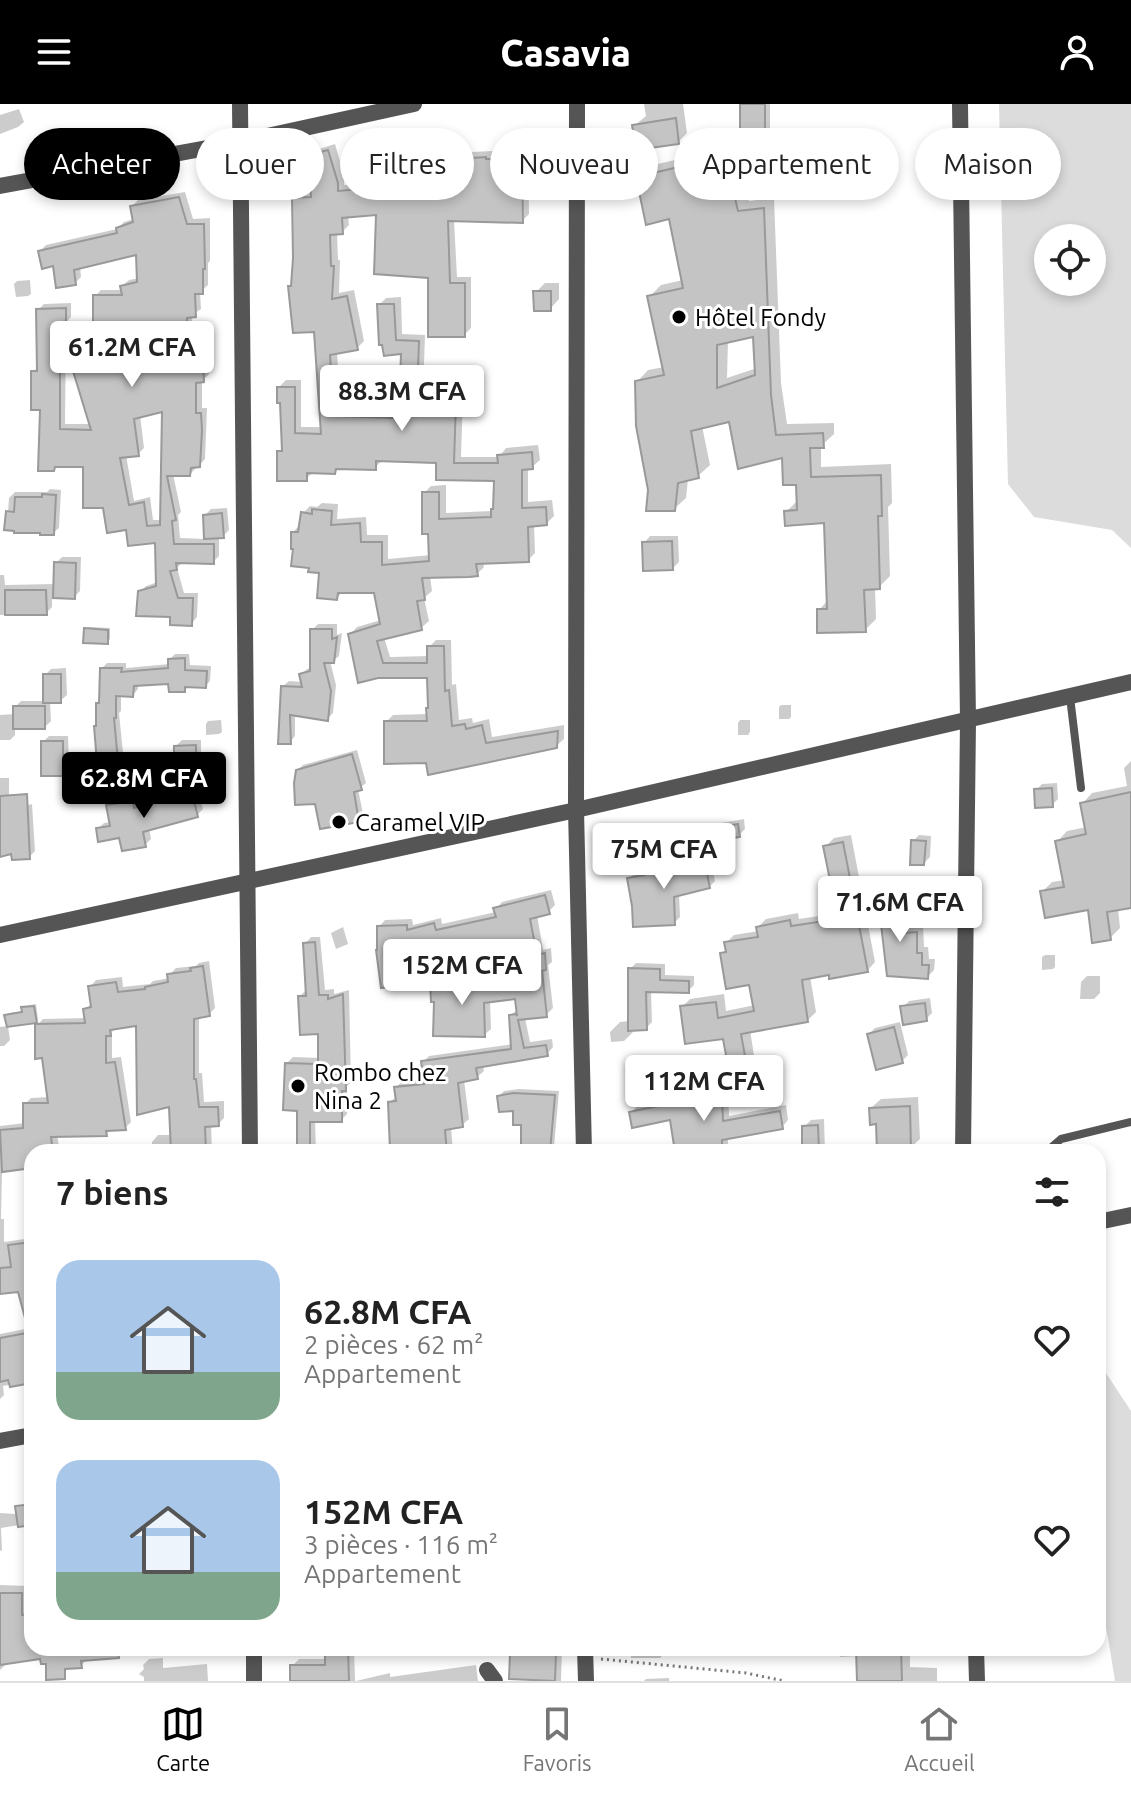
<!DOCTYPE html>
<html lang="fr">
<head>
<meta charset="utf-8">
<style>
  body { margin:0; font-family:Ubuntu,sans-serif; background:#f2f2f2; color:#222; height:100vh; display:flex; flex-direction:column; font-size:30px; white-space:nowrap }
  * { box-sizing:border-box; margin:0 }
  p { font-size:26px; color:#767676 }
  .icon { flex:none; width:44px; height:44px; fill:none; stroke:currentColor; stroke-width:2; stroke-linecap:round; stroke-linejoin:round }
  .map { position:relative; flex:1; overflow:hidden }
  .side { position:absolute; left:24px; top:1040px; width:1082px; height:512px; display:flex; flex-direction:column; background:#fff; border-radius:24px; box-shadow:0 4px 12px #0003 }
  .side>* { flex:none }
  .guide { position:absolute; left:24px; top:24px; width:1084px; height:72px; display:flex; gap:16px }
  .controls { position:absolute; left:1034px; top:120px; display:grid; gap:16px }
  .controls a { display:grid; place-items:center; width:72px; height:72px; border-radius:50%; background:#fff; box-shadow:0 4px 12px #0003; font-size:40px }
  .price { position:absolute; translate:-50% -68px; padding:0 18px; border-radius:8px; background:#fff; color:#222; font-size:26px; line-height:52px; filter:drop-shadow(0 2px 4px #0008) }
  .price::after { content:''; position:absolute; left:50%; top:48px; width:24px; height:18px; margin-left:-12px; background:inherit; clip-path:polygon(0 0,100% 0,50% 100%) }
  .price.on { background:#000; color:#fff }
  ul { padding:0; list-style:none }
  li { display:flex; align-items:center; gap:24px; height:200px; padding:0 32px }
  li span { display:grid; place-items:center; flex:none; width:224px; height:160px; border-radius:24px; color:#555 }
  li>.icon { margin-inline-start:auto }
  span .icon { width:96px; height:96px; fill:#fffc; stroke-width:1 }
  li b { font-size:34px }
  h2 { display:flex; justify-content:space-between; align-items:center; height:96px; padding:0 32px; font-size:34px }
  .chip { padding:0 28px; border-radius:36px; background:#fff; box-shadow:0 4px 12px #0003; font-size:28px; line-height:72px }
  .chip.on { background:#000; color:#fff }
  header { display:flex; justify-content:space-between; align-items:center; height:104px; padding:0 32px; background:#000; color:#fff; font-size:36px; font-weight:800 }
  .tab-bar { display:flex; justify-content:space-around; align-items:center; height:112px; border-top:2px solid #e0e0e0; background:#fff; font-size:22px; color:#767676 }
  .tab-bar a { display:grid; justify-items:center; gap:4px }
  .tab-bar .on { color:#000 }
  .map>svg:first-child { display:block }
</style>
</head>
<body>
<header><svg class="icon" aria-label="menu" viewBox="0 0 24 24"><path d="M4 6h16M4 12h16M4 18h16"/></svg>Casavia<svg class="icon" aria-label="person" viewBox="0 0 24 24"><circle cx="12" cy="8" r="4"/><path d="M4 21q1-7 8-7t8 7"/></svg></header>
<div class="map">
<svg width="1131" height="1577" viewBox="0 0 1131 1577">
  <rect width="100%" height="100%" fill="#fff"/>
  <g fill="#dcdcdc" fill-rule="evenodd">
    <path d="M 999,0 L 1131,0 L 1131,444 L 1112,426 L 1034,413 L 1008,380 ZM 1048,134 L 1092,134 L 1092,178 L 1048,178 Z"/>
    <path d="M 1098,1257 L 1131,1307 L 1131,1577 L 1115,1577 L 1108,1534 L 1098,1485 Z"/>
  </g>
  <g fill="#0003" fill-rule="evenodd">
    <path d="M 644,0 L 683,0 L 687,29 L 678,38 L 634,22 L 646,12 Z"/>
    <path d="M 742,0 L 770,0 L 770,26 L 764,32 Z"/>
    <path d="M 19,5 L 24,18 L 18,23 L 0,30 L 0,11 Z"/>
    <path d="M 335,40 L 344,71 L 344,81 L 387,77 L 392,72 L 416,72 L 416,80 L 443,79 L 442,56 L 449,49 L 493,47 L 493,49 L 528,48 L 529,110 L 522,117 L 454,116 L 457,173 L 471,173 L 471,224 L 464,231 L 430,172 L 378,109 L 348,112 L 349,121 L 342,128 L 337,129 L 338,156 L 340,156 L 339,189 L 354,186 L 364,237 L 357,244 L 337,248 L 341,306 L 397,307 L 401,301 L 403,248 L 385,250 L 379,201 L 386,194 L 401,193 L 402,230 L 425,231 L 423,289 L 463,290 L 461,353 L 499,353 L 506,344 L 538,341 L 540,356 L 532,363 L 528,364 L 528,398 L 552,396 L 554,412 L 547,419 L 534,420 L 535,449 L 528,456 L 483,458 L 484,463 L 477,470 L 430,472 L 432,487 L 424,494 L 429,517 L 421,524 L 384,533 L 390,553 L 429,552 L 429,543 L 436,536 L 451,536 L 452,581 L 456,580 L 459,616 L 472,614 L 473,619 L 489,615 L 492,633 L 564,621 L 564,635 L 556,642 L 427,657 L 386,618 L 393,611 L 428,610 L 430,603 L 429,572 L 378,572 L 350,531 L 357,523 L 381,516 L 376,487 L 343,487 L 337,494 L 321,467 L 293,428 L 301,420 L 303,409 L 310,402 L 317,403 L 322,399 L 338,400 L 337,415 L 366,413 L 367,431 L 388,431 L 388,455 L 431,451 L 424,389 L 431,382 L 446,381 L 446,409 L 492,407 L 495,404 L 496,375 L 438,357 L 383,355 L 375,364 L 340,363 L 335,368 L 314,367 L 306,375 L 279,348 L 284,343 L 282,297 L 279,283 L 286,276 L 301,276 L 301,323 L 322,323 L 316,226 L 290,183 L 293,180 L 294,95 L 301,88 L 313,87 L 312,60 L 294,67 L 291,58 L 298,51 L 313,44 L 315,49 L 319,45 Z"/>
    <path d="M 736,42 L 749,97 L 774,94 L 781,279 L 787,320 L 834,319 L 834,330 L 821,342 L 821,363 L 891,360 L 892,399 L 888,403 L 890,472 L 879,483 L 875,483 L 876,515 L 865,526 L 819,506 L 828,496 L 826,417 L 786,408 L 797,397 L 798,379 L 784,352 L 731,315 L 702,322 L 710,361 L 698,372 L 688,375 L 686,394 L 674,405 L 650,386 L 637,278 L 648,266 L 664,263 L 650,192 L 661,181 L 683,176 L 671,113 L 638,73 L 649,62 ZM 755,231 L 757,264 L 727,274 L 728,237 Z"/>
    <path d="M 185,88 L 193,115 L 210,114 L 210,157 L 208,159 L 208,181 L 200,188 L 201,205 L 192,211 L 191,252 L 208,251 L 209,270 L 202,277 L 202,304 L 207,304 L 205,355 L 190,370 L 173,370 L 181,408 L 178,411 L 180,434 L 206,435 L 205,411 L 211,405 L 227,404 L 229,426 L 223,432 L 219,432 L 219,452 L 213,458 L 183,457 L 177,464 L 184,489 L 198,489 L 197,513 L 191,520 L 172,511 L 140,488 L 146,482 L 158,478 L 157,436 L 127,423 L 104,402 L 86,363 L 58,361 L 54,365 L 42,304 L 33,268 L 39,262 L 38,206 L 44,200 L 71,199 L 71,213 L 66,218 L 65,320 L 91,320 L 69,244 L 75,238 L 95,236 L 95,192 L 101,186 L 123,186 L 122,182 L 129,176 L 139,174 L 138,148 L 80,162 L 81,173 L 75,179 L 40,147 L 46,141 L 117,125 L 124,118 L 134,115 L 132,102 L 138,96 ZM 164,305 L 162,416 L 153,416 L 150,393 L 134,397 L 126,351 L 138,350 L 144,344 L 140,311 Z"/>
    <path d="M 30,176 L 31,190 L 28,192 L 16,193 L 14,180 L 17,177 Z"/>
    <path d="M 545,179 L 559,179 L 559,195 L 550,205 L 536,188 Z"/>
    <path d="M 50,385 L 61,386 L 59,424 L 53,429 L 7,424 L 9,394 L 15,388 L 47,388 Z"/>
    <path d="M 650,432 L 678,432 L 679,458 L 673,464 L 644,439 Z"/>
    <path d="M 62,453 L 81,453 L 80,487 L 74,493 L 52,492 L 52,503 L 46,509 L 0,511 L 0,471 L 4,471 L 5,481 L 55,480 L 56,459 Z"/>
    <path d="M 318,520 L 337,520 L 337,531 L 342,529 L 339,552 L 333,557 L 330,557 L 336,581 L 333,609 L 327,615 L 295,610 L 295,632 L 290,638 L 283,582 L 289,577 L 303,578 L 301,571 L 307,565 L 312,564 L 312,526 Z"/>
    <path d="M 89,523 L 110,524 L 110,535 L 107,538 L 86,525 Z"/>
    <path d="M 175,550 L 189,550 L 190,561 L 211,562 L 210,577 L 205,582 L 189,581 L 185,586 L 170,578 L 138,580 L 138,585 L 133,591 L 121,590 L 121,607 L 119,609 L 123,649 L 117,655 L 98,600 L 101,596 L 102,564 L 107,559 L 126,559 L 126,564 L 170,560 L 170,555 Z"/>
    <path d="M 66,564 L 67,591 L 60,597 L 50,597 L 51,617 L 45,623 L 15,623 L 15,631 L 10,636 L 0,636 L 0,611 L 15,610 L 15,603 L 21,597 L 45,597 L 45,571 L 51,565 Z"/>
    <path d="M 781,601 L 791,601 L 791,613 L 789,615 L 779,615 L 779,603 Z"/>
    <path d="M 221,616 L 222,628 L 219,630 L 206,631 L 206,620 L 208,617 Z"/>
    <path d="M 740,616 L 750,616 L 750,628 L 748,631 L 738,631 L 738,619 Z"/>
    <path d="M 49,632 L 68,632 L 69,664 L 63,670 L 43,638 Z"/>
    <path d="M 182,636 L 201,636 L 201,661 L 195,667 L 176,642 Z"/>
    <path d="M 357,646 L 366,679 L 358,685 L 363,710 L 358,716 L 317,698 L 298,666 L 303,661 Z"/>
    <path d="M 1131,657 L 1131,801 L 1118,804 L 1120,824 L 1110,834 L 1090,804 L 1042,788 L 1052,778 L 1065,776 L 1057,738 L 1067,727 L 1087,723 L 1082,700 L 1092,689 L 1127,682 L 1124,664 Z"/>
    <path d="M 0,674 L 9,674 L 9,691 L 3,697 L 0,697 Z"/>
    <path d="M 1057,679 L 1058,695 L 1052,701 L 1036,686 L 1042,680 Z"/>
    <path d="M 197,684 L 203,705 L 197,711 L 149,724 L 151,735 L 145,741 L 98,725 L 104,719 L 111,718 L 108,702 L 114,696 L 138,692 L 140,700 Z"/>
    <path d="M 32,700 L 35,747 L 29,753 L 13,747 L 0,751 L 0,709 Z"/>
    <path d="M 744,715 L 745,725 L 739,731 L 715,725 L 721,719 Z"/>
    <path d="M 851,731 L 875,858 L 867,867 L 830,868 L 810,872 L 816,908 L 808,916 L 750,926 L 756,964 L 748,972 L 724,932 L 682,903 L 690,895 L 724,890 L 726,907 L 755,901 L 750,879 L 722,850 L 727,845 L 726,839 L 734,831 L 759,827 L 758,823 L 766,815 L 798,809 L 799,815 L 839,809 L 825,743 L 834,734 Z"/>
    <path d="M 919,731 L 931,732 L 930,753 L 924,759 L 913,737 Z"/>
    <path d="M 709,750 L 715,777 L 709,783 L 679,790 L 680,813 L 674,819 L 629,775 L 635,769 L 647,767 L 646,759 L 652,754 L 674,751 L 675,758 Z"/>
    <path d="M 551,786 L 555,801 L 548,808 L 537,811 L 543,846 L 551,844 L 552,858 L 548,861 L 553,904 L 546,911 L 525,914 L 530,938 L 552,935 L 553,943 L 547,950 L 483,961 L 484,967 L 477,973 L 464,976 L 469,1015 L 462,1021 L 451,1023 L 453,1048 L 430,1048 L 429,1043 L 390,998 L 397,992 L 396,983 L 403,977 L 425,975 L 423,958 L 429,952 L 513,940 L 511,911 L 518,905 L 517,893 L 490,896 L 491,925 L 484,931 L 436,896 L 432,875 L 379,823 L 385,816 L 412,815 L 413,821 L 441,814 L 442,820 L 496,808 L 496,805 L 502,798 ZM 475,846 L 474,869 L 455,870 L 449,849 Z"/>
    <path d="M 903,786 L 905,804 L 909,804 L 910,823 L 923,822 L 924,843 L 928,843 L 929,855 L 935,855 L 934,866 L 927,873 L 880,795 L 887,788 Z"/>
    <path d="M 343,823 L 348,840 L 336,845 L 331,829 Z"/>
    <path d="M 311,833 L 320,833 L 325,886 L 334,885 L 334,890 L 349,886 L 351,979 L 347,982 L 347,1010 L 341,1016 L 315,1016 L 316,1048 L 299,1048 L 299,1005 L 287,959 L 293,953 L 320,954 L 320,928 L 300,892 L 307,885 L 305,840 Z"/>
    <path d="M 1045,851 L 1055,851 L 1055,863 L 1053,865 L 1042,866 L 1042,853 Z"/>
    <path d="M 209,857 L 215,904 L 209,910 L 199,912 L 199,969 L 202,969 L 204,998 L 224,997 L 224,1014 L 218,1020 L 211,1020 L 212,1048 L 152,1048 L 152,1038 L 158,1031 L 172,1031 L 171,1001 L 138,919 L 117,922 L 112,928 L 112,954 L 121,953 L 131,1018 L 125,1024 L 112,1025 L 106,1030 L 57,1031 L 60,1048 L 32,1048 L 32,1061 L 2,1066 L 1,1115 L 4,1115 L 4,1138 L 32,1134 L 32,1277 L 3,1282 L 4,1291 L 0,1295 L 0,1230 L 30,1224 L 19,1186 L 0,1188 L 0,1022 L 25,1019 L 25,1000 L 31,994 L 50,993 L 37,921 L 43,915 L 86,914 L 85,906 L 91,900 L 90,883 L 96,876 L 122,873 L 123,883 L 150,880 L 153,877 L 170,874 L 169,871 L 176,864 L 196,862 L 199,859 Z"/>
    <path d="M 636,859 L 665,860 L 665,871 L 694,872 L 694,881 L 688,887 L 651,887 L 652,918 L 646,924 L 633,925 L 633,928 L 624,937 L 611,938 L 610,928 L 620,918 L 630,917 L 630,865 Z"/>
    <path d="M 1087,872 L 1100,872 L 1100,889 L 1094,895 L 1080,895 L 1081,878 Z"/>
    <path d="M 930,894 L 932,909 L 926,915 L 903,903 L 909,897 Z"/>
    <path d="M 36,900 L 38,916 L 8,921 L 7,912 L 9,909 L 24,907 L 26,902 Z"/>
    <path d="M 900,918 L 908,951 L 902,957 L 869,930 L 875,924 Z"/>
    <path d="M 8,922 L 10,936 L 4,942 L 0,942 L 0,923 Z"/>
    <path d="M 728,984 L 729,1012 L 786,1001 L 788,1016 L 782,1023 L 728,1033 L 728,1048 L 680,1048 L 671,1014 L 631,1008 L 638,1002 L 679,993 L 681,991 L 712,988 L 715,985 Z"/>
    <path d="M 519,985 L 559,987 L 554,1043 L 570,1042 L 570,1048 L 552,1048 L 551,1046 L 550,1048 L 523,1048 L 523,1019 L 515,1004 L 499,992 L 504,987 Z"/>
    <path d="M 918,993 L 920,1035 L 910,1044 L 878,1018 L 871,1004 L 881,995 Z"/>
    <path d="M 824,1015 L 825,1048 L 804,1048 L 804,1023 L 811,1016 Z"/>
    <path d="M 0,1409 L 32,1411 L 32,1419 L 1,1424 L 2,1446 L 0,1447 Z"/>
    <path d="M 0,1481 L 29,1482 L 29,1504 L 32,1504 L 32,1544 L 145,1544 L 139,1550 L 88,1554 L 81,1562 L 48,1552 L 6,1560 L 0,1566 Z"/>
    <path d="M 327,1544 L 354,1544 L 355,1577 L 292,1577 L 292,1562 L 299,1555 L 327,1555 Z"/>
    <path d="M 394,1544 L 445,1544 L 396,1552 Z"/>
    <path d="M 517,1544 L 562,1544 L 561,1577 L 531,1577 L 531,1574 L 512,1550 Z"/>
    <path d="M 631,1544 L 666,1544 L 666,1548 L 660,1554 L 631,1554 Z"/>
    <path d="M 731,1544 L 779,1544 L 773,1550 L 731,1550 Z"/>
    <path d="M 839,1544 L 910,1544 L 910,1563 L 937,1564 L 937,1577 L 859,1577 L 858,1552 L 840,1553 Z"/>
    <path d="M 163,1554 L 163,1564 L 207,1560 L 208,1577 L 144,1577 L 144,1573 L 139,1570 L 144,1565 L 143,1561 L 149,1555 Z"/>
    <path d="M 476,1561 L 478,1577 L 356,1577 L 390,1569 L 390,1573 Z"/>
    <path d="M 669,1574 L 669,1577 L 644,1577 L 646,1575 Z"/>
  </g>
  <g fill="#c4c4c4" stroke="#999" stroke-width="2" fill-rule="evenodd">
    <rect x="740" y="0" width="25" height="34"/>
    <path d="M 676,14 L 679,40 L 636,46 L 632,21 Z"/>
    <path d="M 328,46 L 338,79 L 338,87 L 383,83 L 383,78 L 410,79 L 410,86 L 441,85 L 440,56 L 486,53 L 486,55 L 522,55 L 523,119 L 448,117 L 450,179 L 465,179 L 465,233 L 428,233 L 428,174 L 374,170 L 376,111 L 342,114 L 343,130 L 330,131 L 331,162 L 334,162 L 332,195 L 347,192 L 358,246 L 330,251 L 334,312 L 395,314 L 395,304 L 399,304 L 401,250 L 384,252 L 382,241 L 379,241 L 377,200 L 394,200 L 396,236 L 419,237 L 417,296 L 456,297 L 454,359 L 498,359 L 497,351 L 532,348 L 533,365 L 522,366 L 522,404 L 546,403 L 547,421 L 528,423 L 529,458 L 476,460 L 478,472 L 469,473 L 422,474 L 425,496 L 417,497 L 422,526 L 377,537 L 383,559 L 427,559 L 427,542 L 444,542 L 445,587 L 449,586 L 452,622 L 465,620 L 466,625 L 482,621 L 486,639 L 558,627 L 557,644 L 428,671 L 426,659 L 384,660 L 384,617 L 427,617 L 426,604 L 428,604 L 427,574 L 378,574 L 358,579 L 348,530 L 380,520 L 374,489 L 338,489 L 337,496 L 317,494 L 319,469 L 308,468 L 309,464 L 291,462 L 293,445 L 291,445 L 291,428 L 298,428 L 301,408 L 312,410 L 312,405 L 332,407 L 331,421 L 360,419 L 361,438 L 382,438 L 382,461 L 429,457 L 428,430 L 422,430 L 422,388 L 439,388 L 439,415 L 491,413 L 491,405 L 493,405 L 494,377 L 436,376 L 436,359 L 376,357 L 376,366 L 336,365 L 335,370 L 307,369 L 307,377 L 277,377 L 277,347 L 282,347 L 280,299 L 277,299 L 277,283 L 295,283 L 295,329 L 321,330 L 314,228 L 293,229 L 288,182 L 291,182 L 293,154 L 292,94 L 311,93 L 310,63 L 293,70 L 288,58 L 306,50 L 310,60 L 309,51 Z"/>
    <path d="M 725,52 L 738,107 L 764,104 L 771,291 L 776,331 L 823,329 L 824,344 L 810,344 L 811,373 L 881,371 L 882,412 L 878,412 L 880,485 L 864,486 L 866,528 L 817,529 L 817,505 L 827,505 L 824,419 L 785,422 L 784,407 L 797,406 L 796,381 L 783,381 L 782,354 L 738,365 L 729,318 L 691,327 L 699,374 L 678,379 L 675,407 L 646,407 L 648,386 L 636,322 L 635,277 L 664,271 L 647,192 L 683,184 L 669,115 L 646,121 L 636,73 ZM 753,233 L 755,271 L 717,284 L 717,241 Z"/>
    <path d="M 179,93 L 187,120 L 204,120 L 205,165 L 203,165 L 203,190 L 195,190 L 196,213 L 187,214 L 186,258 L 203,257 L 204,278 L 196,279 L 196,309 L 201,309 L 202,326 L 200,363 L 191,364 L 190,372 L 167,372 L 176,416 L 172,417 L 174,440 L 214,440 L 214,460 L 176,459 L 177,466 L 170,467 L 178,494 L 193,494 L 192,522 L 170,521 L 170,513 L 136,512 L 138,487 L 156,482 L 155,439 L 128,442 L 126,426 L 107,429 L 103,404 L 83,404 L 83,363 L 55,363 L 54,367 L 38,367 L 40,306 L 31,306 L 31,267 L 37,267 L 36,205 L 66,204 L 66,221 L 60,221 L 60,325 L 91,326 L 66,244 L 93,241 L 93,191 L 122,191 L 120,182 L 137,178 L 136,151 L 74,166 L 76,181 L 56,184 L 53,162 L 42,165 L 38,147 L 117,129 L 116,124 L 133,118 L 130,102 ZM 162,308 L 160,421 L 147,422 L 144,398 L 129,401 L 120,354 L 139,352 L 134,315 Z"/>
    <path d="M 533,187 L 551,187 L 551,207 L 534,207 Z"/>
    <path d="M 42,390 L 56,391 L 54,431 L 40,431 L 40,429 L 14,429 L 14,427 L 4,426 L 6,407 L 14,408 L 15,393 L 42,393 Z"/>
    <path d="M 222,409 L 224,434 L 204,435 L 203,411 Z"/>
    <path d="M 672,437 L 673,466 L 643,467 L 642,438 Z"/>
    <path d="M 54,458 L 76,459 L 75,495 L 53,494 Z"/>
    <path d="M 5,486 L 46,486 L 47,511 L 5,511 Z"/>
    <path d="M 84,524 L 108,526 L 108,540 L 83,539 Z"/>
    <path d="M 310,525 L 332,525 L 332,535 L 337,533 L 334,559 L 324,559 L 331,587 L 328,617 L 290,611 L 291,640 L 278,640 L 281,582 L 302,583 L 299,570 L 310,567 Z"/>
    <path d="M 185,554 L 185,566 L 207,567 L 206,584 L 185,583 L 185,588 L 169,588 L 168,580 L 134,582 L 133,593 L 116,592 L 116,614 L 114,614 L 118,657 L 97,659 L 94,622 L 96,622 L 96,599 L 99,599 L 100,564 L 122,564 L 121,568 L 168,564 L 168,555 Z"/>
    <rect x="43" y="570" width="18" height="29"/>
    <rect x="13" y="602" width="32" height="23"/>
    <rect x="41" y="637" width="22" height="35"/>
    <path d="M 196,641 L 196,669 L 174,669 L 174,642 Z"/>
    <path d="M 352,650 L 362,686 L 354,688 L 359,718 L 320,725 L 315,700 L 295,701 L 294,679 L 296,666 Z"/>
    <path d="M 1052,684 L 1053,703 L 1035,704 L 1034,685 Z"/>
    <path d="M 1131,688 L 1131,804 L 1107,808 L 1111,836 L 1092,839 L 1088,806 L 1045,814 L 1040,787 L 1064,783 L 1055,737 L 1086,730 L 1080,699 Z"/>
    <path d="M 192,689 L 198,713 L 143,728 L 146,743 L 122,747 L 119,734 L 98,738 L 96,724 L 110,722 L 106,701 L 133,697 L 134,704 Z"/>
    <path d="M 27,690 L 30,755 L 12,756 L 11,750 L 0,753 L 0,692 Z"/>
    <path d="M 738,720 L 740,733 L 715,737 L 713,725 Z"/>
    <path d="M 911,736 L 926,737 L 924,761 L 910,761 Z"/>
    <path d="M 843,738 L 868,868 L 829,875 L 829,871 L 802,876 L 808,918 L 741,930 L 749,974 L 731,978 L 723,935 L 685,940 L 680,902 L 716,898 L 718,914 L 754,907 L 749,881 L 726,885 L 720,849 L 726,848 L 724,838 L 758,833 L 756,823 L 790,816 L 791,822 L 838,815 L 823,742 Z"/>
    <path d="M 704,755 L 710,784 L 674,793 L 675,821 L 633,823 L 632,802 L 627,774 L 645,771 L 644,759 L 669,756 L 670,763 Z"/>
    <path d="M 545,791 L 550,810 L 530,815 L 537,851 L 545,849 L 546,866 L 542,867 L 547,913 L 518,916 L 524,944 L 546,941 L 548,952 L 476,964 L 478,975 L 458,979 L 463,1023 L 445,1026 L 447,1048 L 429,1048 L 429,1045 L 390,1046 L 388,998 L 396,997 L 394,983 L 424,980 L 421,957 L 511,945 L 509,911 L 516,910 L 517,912 L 515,895 L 484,899 L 485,933 L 433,932 L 434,898 L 431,898 L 430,877 L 381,884 L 376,846 L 377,846 L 377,822 L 407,821 L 407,826 L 434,819 L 436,826 L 496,813 L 493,804 ZM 473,848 L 472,875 L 448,876 L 442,852 Z"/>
    <path d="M 896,792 L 898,810 L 903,810 L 904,829 L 917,828 L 917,849 L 922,849 L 922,861 L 929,861 L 928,875 L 887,872 L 878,794 Z"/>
    <path d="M 315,838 L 319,891 L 328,891 L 328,895 L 343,890 L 346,987 L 342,987 L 342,1018 L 310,1018 L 310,1044 L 297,1044 L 297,1007 L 283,1006 L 285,959 L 318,960 L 318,930 L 300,931 L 298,892 L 306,892 L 303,839 Z"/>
    <path d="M 203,862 L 210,912 L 194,915 L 194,975 L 196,975 L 199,1003 L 218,1003 L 219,1022 L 205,1023 L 206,1048 L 171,1048 L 169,1003 L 137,1011 L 136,922 L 110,926 L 111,932 L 106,932 L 106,959 L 115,958 L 126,1026 L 106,1027 L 107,1032 L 51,1033 L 53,1048 L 32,1048 L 32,1064 L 2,1068 L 0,1026 L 23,1024 L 23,999 L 48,999 L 42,954 L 35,955 L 35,920 L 85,919 L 83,905 L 91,903 L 88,882 L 116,878 L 118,888 L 145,885 L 145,883 L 168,878 L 167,870 L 191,867 L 190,864 Z"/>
    <path d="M 628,864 L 660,865 L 660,876 L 689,877 L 689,889 L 646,888 L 647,926 L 628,927 Z"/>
    <path d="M 925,899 L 927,917 L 903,921 L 900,902 Z"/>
    <path d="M 34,902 L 37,919 L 7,923 L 4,911 L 22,908 L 21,903 Z"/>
    <path d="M 894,923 L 903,959 L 876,966 L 867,930 Z"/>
    <path d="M 513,989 L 555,991 L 550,1048 L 521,1048 L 521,1021 L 513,1021 L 513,1007 L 499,1008 L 497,992 Z"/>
    <path d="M 722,990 L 723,1017 L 780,1007 L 783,1025 L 722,1036 L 722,1048 L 675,1048 L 670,1016 L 632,1024 L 629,1008 L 673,999 L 672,997 L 707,994 L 706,991 Z"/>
    <path d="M 910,1002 L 911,1046 L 877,1048 L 876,1020 L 870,1021 L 869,1004 Z"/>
    <path d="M 818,1021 L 819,1048 L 802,1048 L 802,1022 Z"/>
    <path d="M 32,1138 L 32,1156 L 25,1157 L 29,1185 L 32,1184 L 32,1224 L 28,1225 L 18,1188 L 0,1190 L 0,1164 L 11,1163 L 8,1141 Z"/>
    <path d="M 32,1228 L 32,1279 L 10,1283 L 8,1276 L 0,1278 L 0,1234 Z"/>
    <path d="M 32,1400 L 32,1421 L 18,1423 L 15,1402 Z"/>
    <path d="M 0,1489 L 22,1489 L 22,1511 L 32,1509 L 32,1544 L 118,1544 L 119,1554 L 81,1557 L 82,1564 L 65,1565 L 65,1575 L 46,1576 L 46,1560 L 41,1560 L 40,1555 L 0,1561 Z"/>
    <path d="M 325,1544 L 348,1544 L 349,1577 L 290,1577 L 290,1561 L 325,1561 Z"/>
    <path d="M 901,1544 L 902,1577 L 857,1577 L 856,1545 Z"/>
    <path d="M 510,1549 L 556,1550 L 555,1577 L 509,1575 Z"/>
  </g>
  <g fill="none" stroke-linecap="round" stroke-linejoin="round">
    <path stroke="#777" stroke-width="3" stroke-dasharray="2 4" stroke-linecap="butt" d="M 601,1555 L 746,1569 L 784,1577"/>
    <g stroke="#555" stroke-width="8">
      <path d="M 1070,593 L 1081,684"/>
      <path d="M 1046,1048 L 1061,1035 L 1131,1018"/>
    </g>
    <g stroke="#555" stroke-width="16">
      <path d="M 240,0 L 250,1048"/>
      <path d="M 577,0 L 576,706 L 584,1048"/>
      <path d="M 960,0 L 968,617 L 963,1048"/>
      <path d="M 0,82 L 240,38 L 414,0"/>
      <path d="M 1098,1118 L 1131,1111"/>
      <path d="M 0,1337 L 32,1331"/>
      <path d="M 254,1544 L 254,1577"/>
      <path d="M 585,1544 L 586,1577"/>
      <path d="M 976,1544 L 977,1577"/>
      <path d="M 487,1566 L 495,1577"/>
    </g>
    <path stroke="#555" stroke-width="16" d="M 0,831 L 576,706 L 1131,578"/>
  </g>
  <g fill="#000" stroke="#fff" stroke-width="3">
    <circle cx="679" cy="213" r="8"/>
    <circle cx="339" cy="718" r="8"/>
    <circle cx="298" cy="982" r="8"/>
  </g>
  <g text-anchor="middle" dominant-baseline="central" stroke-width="6" stroke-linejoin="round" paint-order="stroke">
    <g font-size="24" fill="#000" stroke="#fff" text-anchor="start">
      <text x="695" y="213">Hôtel Fondy</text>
      <text x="355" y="718">Caramel VIP</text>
      <text x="314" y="968">Rombo chez<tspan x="314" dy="28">Nina 2</tspan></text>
    </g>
  </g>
</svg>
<div class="controls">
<a><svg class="icon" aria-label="locate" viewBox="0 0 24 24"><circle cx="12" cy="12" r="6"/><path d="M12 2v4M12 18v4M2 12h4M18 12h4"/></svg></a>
</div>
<b class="price" style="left:132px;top:285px">61.2M CFA</b>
<b class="price" style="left:402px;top:329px">88.3M CFA</b>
<b class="price on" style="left:144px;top:716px">62.8M CFA</b>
<b class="price" style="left:664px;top:787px">75M CFA</b>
<b class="price" style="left:900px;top:840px">71.6M CFA</b>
<b class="price" style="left:462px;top:903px">152M CFA</b>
<b class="price" style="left:704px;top:1019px">112M CFA</b>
<div class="guide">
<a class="chip on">Acheter</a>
<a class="chip">Louer</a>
<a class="chip">Filtres</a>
<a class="chip">Nouveau</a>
<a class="chip">Appartement</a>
<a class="chip">Maison</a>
</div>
<section class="side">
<h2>7 biens<svg class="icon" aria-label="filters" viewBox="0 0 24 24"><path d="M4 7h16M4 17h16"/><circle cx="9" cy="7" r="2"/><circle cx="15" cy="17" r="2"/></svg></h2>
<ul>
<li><span style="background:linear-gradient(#a9c7e8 70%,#7fa58c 0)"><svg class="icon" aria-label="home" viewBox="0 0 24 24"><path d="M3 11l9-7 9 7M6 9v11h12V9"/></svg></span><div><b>62.8M CFA</b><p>2 pièces · 62 m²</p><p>Appartement</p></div><svg class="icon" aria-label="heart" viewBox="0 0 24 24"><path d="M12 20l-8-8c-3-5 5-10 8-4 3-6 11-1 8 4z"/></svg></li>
<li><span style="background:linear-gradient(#a9c7e8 70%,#7fa58c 0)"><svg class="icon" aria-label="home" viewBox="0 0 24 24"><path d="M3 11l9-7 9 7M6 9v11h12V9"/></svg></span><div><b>152M CFA</b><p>3 pièces · 116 m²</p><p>Appartement</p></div><svg class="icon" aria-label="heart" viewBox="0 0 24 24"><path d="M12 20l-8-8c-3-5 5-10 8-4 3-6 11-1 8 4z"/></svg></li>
</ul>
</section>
</div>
<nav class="tab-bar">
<a class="on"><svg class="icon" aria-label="map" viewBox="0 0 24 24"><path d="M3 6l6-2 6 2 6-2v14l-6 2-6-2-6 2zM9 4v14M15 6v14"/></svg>Carte</a>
<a><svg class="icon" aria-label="saved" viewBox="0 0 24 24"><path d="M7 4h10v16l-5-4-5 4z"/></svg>Favoris</a>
<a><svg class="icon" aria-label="home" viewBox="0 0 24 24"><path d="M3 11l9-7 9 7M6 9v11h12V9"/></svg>Accueil</a>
</nav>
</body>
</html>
